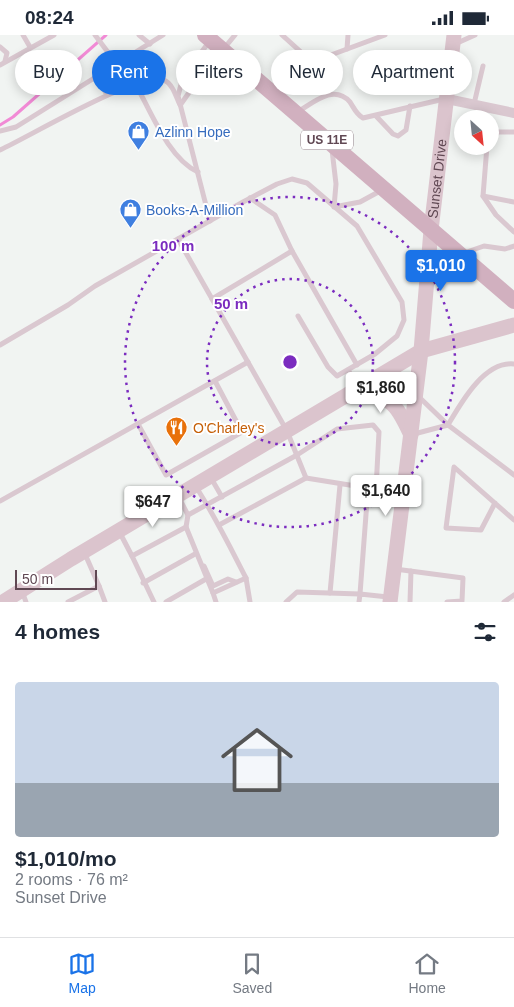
<!DOCTYPE html>
<html lang="en">
<head>
<meta charset="utf-8">
<style>
  body { margin:0; font-family:Arial,sans-serif; background:#f6f6f7; color:#1f2937; height:100vh; display:flex; flex-direction:column; font-size:19px; white-space:nowrap }
  * { box-sizing:border-box; margin:0 }
  p { font-size:16px; color:#747a83 }
  .icon { flex:none; width:28px; height:28px; fill:none; stroke:currentColor; stroke-width:2; stroke-linecap:round; stroke-linejoin:round }
  .map { position:relative; height:567px; overflow:hidden }
  .sheet { display:flex; flex-direction:column; background:#fff; flex:1 }
  .sheet>* { flex:none }
  .guide { position:absolute; left:15px; top:15px; width:485px; height:45px; display:flex; gap:10px }
  .needle { width:32px; rotate:153deg }
  .tools { position:absolute; left:454px; top:75px; display:grid; gap:10px }
  .tools a { display:grid; place-items:center; width:45px; height:45px; border-radius:50%; background:#fff; box-shadow:0 2px 12px #0003; font-size:25px }
  .scale { position:absolute; left:15px; bottom:12px; width:82px; box-sizing:border-box; padding-left:5px; border:2px solid #604853; border-top:0; font-size:14px; line-height:18px; white-space:nowrap; color:#604853; -webkit-text-stroke:4px #fff; paint-order:stroke }
  .price { position:absolute; translate:-50% -42px; padding:0 11px; border-radius:5px; background:#fff; color:#222; font-size:16px; line-height:32px; filter:drop-shadow(0 1px 2px #0008) }
  .price::after { content:''; position:absolute; left:50%; top:30px; width:15px; height:11px; margin-left:-8px; background:inherit; clip-path:polygon(0 0,100% 0,50% 100%) }
  .price.active { background:#1a73e8; color:#fff }
  ul { padding:0; list-style:none }
  li { display:grid; align-content:center; gap:10px; height:265px; padding:0 15px }
  li+li { border-top:1px solid #e0e1e3 }
  li span { display:grid; place-items:center; height:155px; border-radius:5px; color:#555 }
  li>.icon { margin-inline-start:auto }
  span .icon { width:90px; height:90px; fill:#fffc; stroke-width:1 }
  li b { font-size:21px }
  h2 { display:flex; justify-content:space-between; align-items:center; height:60px; padding:0 15px; font-size:21px }
  .chip { padding:0 18px; border-radius:22px; background:#fff; box-shadow:0 2px 12px #0003; font-size:18px; line-height:45px }
  .chip.active { background:#1a73e8; color:#fff }
  .status { display:flex; justify-content:space-between; align-items:center; height:35px; padding:0 25px; background:#fff; direction:ltr }
  .status svg { height:14px; fill:currentColor }
  .tab-bar { display:flex; justify-content:space-around; align-items:center; height:70px; border-top:1px solid #e0e1e3; background:#fff; font-size:14px; color:#747a83 }
  .tab-bar a { display:grid; justify-items:center; gap:2px }
  .tab-bar .active { color:#1a73e8 }
  .map>svg:first-child { display:block }
</style>
</head>
<body>
<div class="status"><b>08:24</b><svg viewBox="0 0 49 12"><path d="M0 12V9h3v3zM5 12V6h3v6zM10 12V3h3v9zM15 12V0h3v12zM26 1h20v11H26zM47 4h2v5h-2z"/></svg></div>
<div class="map">
<svg width="514" height="567" viewBox="0 0 514 567">
  <rect width="100%" height="100%" fill="#f1f4f2"/>
  <g fill="none" stroke-linecap="round" stroke-linejoin="round">
    <path stroke="#f18ad5" stroke-width="3" d="M 0,90 L 13,82 L 106,0"/>
    <g stroke="#dac8d0" stroke-width="5">
      <path d="M 23,0 L 30,12"/>
      <path d="M 95,0 L 116,28"/>
      <path d="M 139,0 L 150,9"/>
      <path d="M 282,0 L 312,27 L 385,0"/>
      <path d="M 209,7 L 183,42 L 178,61 L 210,186"/>
      <path d="M 455,9 L 475,0"/>
      <path d="M 0,12 L 7,18 L 5,26"/>
      <path d="M 347,14 L 348,0"/>
      <path d="M 0,30 L 54,0"/>
      <path d="M 96,40 L 107,60"/>
      <path d="M 136,50 C 151,77 169,124 198,137"/>
      <path d="M 181,69 L 195,49 L 235,0"/>
      <path d="M 474,69 L 483,31"/>
      <path d="M 299,76 C 314,67 334,49 350,67 C 354,73 356,79 363,83 L 444,64"/>
      <path d="M 376,81 L 393,99 L 398,101 L 406,95 L 410,71"/>
      <path d="M 0,96 L 16,92 L 163,0"/>
      <path d="M 490,106 L 498,97 L 514,97"/>
      <path d="M 487,111 L 483,161 L 496,180 L 514,197"/>
      <path d="M 0,115 C 29,102 139,36 164,45 C 173,49 176,62 180,70"/>
      <path d="M 332,115 L 336,149 L 334,172 L 360,167 L 382,155"/>
      <path d="M 483,161 L 514,167"/>
      <path d="M 250,163 L 275,180 L 292,216 L 357,330"/>
      <path d="M 178,204 L 287,396 L 306,443"/>
      <path d="M 464,218 L 484,211 L 505,214 L 514,211"/>
      <path d="M 212,264 L 292,216"/>
      <path d="M 0,310 L 68,270 L 95,251 L 243,167 L 277,149 L 292,144 L 307,148 L 357,191 L 402,267 L 404,285 L 397,301 L 375,319 L 337,341 L 328,332 L 298,281"/>
      <path d="M 514,329 C 484,326 461,368 448,390 L 514,440"/>
      <path d="M 348,335 L 357,351"/>
      <path d="M 138,389 L 166,440 L 242,397 L 215,346"/>
      <path d="M 414,399 L 448,390 L 418,361"/>
      <path d="M 211,443 L 222,462"/>
      <path d="M 196,452 C 215,481 230,512 246,543 L 213,558 L 186,492 L 188,480 L 297,420 L 337,394 L 373,390 L 379,397 L 376,454"/>
      <path d="M 178,461 L 188,480"/>
      <path d="M 0,466 L 248,327"/>
      <path d="M 495,468 L 481,495 L 446,493 L 454,432 L 514,485"/>
      <path d="M 219,490 L 306,443 L 368,453"/>
      <path d="M 120,498 L 132,521 L 186,492"/>
      <path d="M 85,519 L 99,551"/>
      <path d="M 132,521 L 154,567"/>
      <path d="M 204,531 L 213,551 L 228,544 L 236,547"/>
      <path d="M 395,534 L 463,543 L 462,566 L 447,567"/>
      <path d="M 246,543 L 250,567"/>
      <path d="M 143,548 L 195,519"/>
      <path d="M 22,556 L 26,567"/>
      <path d="M 213,558 L 216,567"/>
      <path d="M 330,558 L 340,450"/>
      <path d="M 68,567 L 99,551 L 105,567"/>
      <path d="M 166,567 L 206,544"/>
      <path d="M 286,567 L 297,557 L 360,559 L 368,453 L 401,456"/>
      <path d="M 359,567 L 360,559 L 388,562"/>
      <path d="M 410,567 L 411,536"/>
      <path d="M 504,567 L 514,560"/>
    </g>
    <path stroke="#dac8d0" stroke-width="10" d="M 447,64 L 514,78"/>
    <g stroke="#dbc4cd" stroke-width="15">
      <path d="M 350,358 C 390,361 394,364 411,400"/>
      <path d="M 3,567 L 71,524 L 421,316 L 514,290"/>
      <path id="s1" d="M 390,567 L 421,316 L 431,195 L 454,0"/>
    </g>
    <path stroke="#d1b0bf" stroke-width="16" d="M 205,0 L 514,266"/>
  </g>
  <g fill="none" stroke="#7b2cbf" stroke-width="2.5" stroke-dasharray="2.5 5">
    <circle cx="290" cy="327" r="83"/>
    <circle cx="290" cy="327" r="165"/>
  </g>
  <defs>
    <symbol id="shop-pin" viewBox="-11 -11 22 30"><path d="M0 17L-7.5 6A9.5 9.5 0 1 1 7.5 6Z" fill="#3f7fe0" stroke="#fff"/><path d="M-5-2.5h2.3a2.7 3.5 0 0 1 5.4 0H5L5.5 6h-11ZM-1.5-2.5h3a1.5 2.3 0 0 0-3 0Z" fill="#fff"/></symbol>
    <symbol id="restaurant-pin" viewBox="-11 -11 22 30"><path d="M0 17L-7.5 6A9.5 9.5 0 1 1 7.5 6Z" fill="#e8710a" stroke="#fff"/><path d="M-5-6h1v4h1v-4h1v4h1v-4h1v5L-1.5 .5V6h-2V.5L-5-1ZM5-6V6H3V1.5H1.5Q1.5-4 5-6Z" fill="#fff"/></symbol>
  </defs>
  <g fill-rule="evenodd">
    <use href="#shop-pin" x="126" y="84" width="25" height="34"/>
    <use href="#shop-pin" x="118" y="162" width="25" height="34"/>
    <use href="#restaurant-pin" x="164" y="380" width="25" height="34"/>
  </g>
  <g text-anchor="middle" dominant-baseline="central" stroke-width="4" stroke-linejoin="round" paint-order="stroke">
    <rect fill="#fff" stroke="#907f87" stroke-width="1" x="301" y="95.5" width="52" height="19" rx="4"/>
    <g font-size="12" font-weight="bold" fill="#604853">
      <text x="327" y="105">US 11E</text>
    </g>
    <g font-size="14" fill="#366cbe" stroke="#fff" text-anchor="start">
      <text x="155" y="97">Azlinn Hope</text>
      <text x="146" y="175">Books-A-Million</text>
    </g>
    <g font-size="14" fill="#604853" stroke="#fff">
      <text stroke="none"><textPath href="#s1" startOffset="426">Sunset Drive</textPath></text>
    </g>
    <g font-size="14" fill="#c56008" stroke="#fff" text-anchor="start">
      <text x="193" y="393">O'Charley's</text>
    </g>
  </g>
  <circle cx="290" cy="327" r="8" fill="#7b2cbf" stroke="#fff" stroke-width="2.5"/>
  <g font-size="15" text-anchor="middle" font-weight="bold" fill="#7b2cbf" stroke="#fff" stroke-width="4" stroke-linejoin="round" paint-order="stroke">
    <text x="173" y="216">100 m</text>
    <text x="231" y="274">50 m</text>
  </g>
</svg>
<div class="tools">
<a><svg class="needle" viewBox="-14 -14 28 28"><path d="M0-13l5 13h-10z" fill="#e53935"/><path d="M0 13l5-13h-10z" fill="#747a83"/></svg></a>
</div>
<div class="scale">50 m</div>
<b class="price active" style="left:441px;top:257px">$1,010</b>
<b class="price" style="left:381px;top:379px">$1,860</b>
<b class="price" style="left:386px;top:482px">$1,640</b>
<b class="price" style="left:153px;top:493px">$647</b>
<div class="guide">
<a class="chip">Buy</a>
<a class="chip active">Rent</a>
<a class="chip">Filters</a>
<a class="chip">New</a>
<a class="chip">Apartment</a>
</div>
</div>
<section class="sheet">
<h2>4 homes<svg class="icon" aria-label="filters" viewBox="0 0 24 24"><path d="M4 7h16M4 17h16"/><circle cx="9" cy="7" r="2"/><circle cx="15" cy="17" r="2"/></svg></h2>
<ul>
<li><span style="background:linear-gradient(#c9d6e8 65%,#9aa5b1 0)"><svg class="icon" aria-label="home" viewBox="0 0 24 24"><path d="M3 11l9-7 9 7M6 9v11h12V9"/></svg></span><div><b>$1,010/mo</b><p>2 rooms · 76 m²</p><p>Sunset Drive</p></div></li>
</ul>
</section>
<nav class="tab-bar">
<a class="active"><svg class="icon" aria-label="map" viewBox="0 0 24 24"><path d="M3 6l6-2 6 2 6-2v14l-6 2-6-2-6 2zM9 4v14M15 6v14"/></svg>Map</a>
<a><svg class="icon" aria-label="saved" viewBox="0 0 24 24"><path d="M7 4h10v16l-5-4-5 4z"/></svg>Saved</a>
<a><svg class="icon" aria-label="home" viewBox="0 0 24 24"><path d="M3 11l9-7 9 7M6 9v11h12V9"/></svg>Home</a>
</nav>
</body>
</html>
